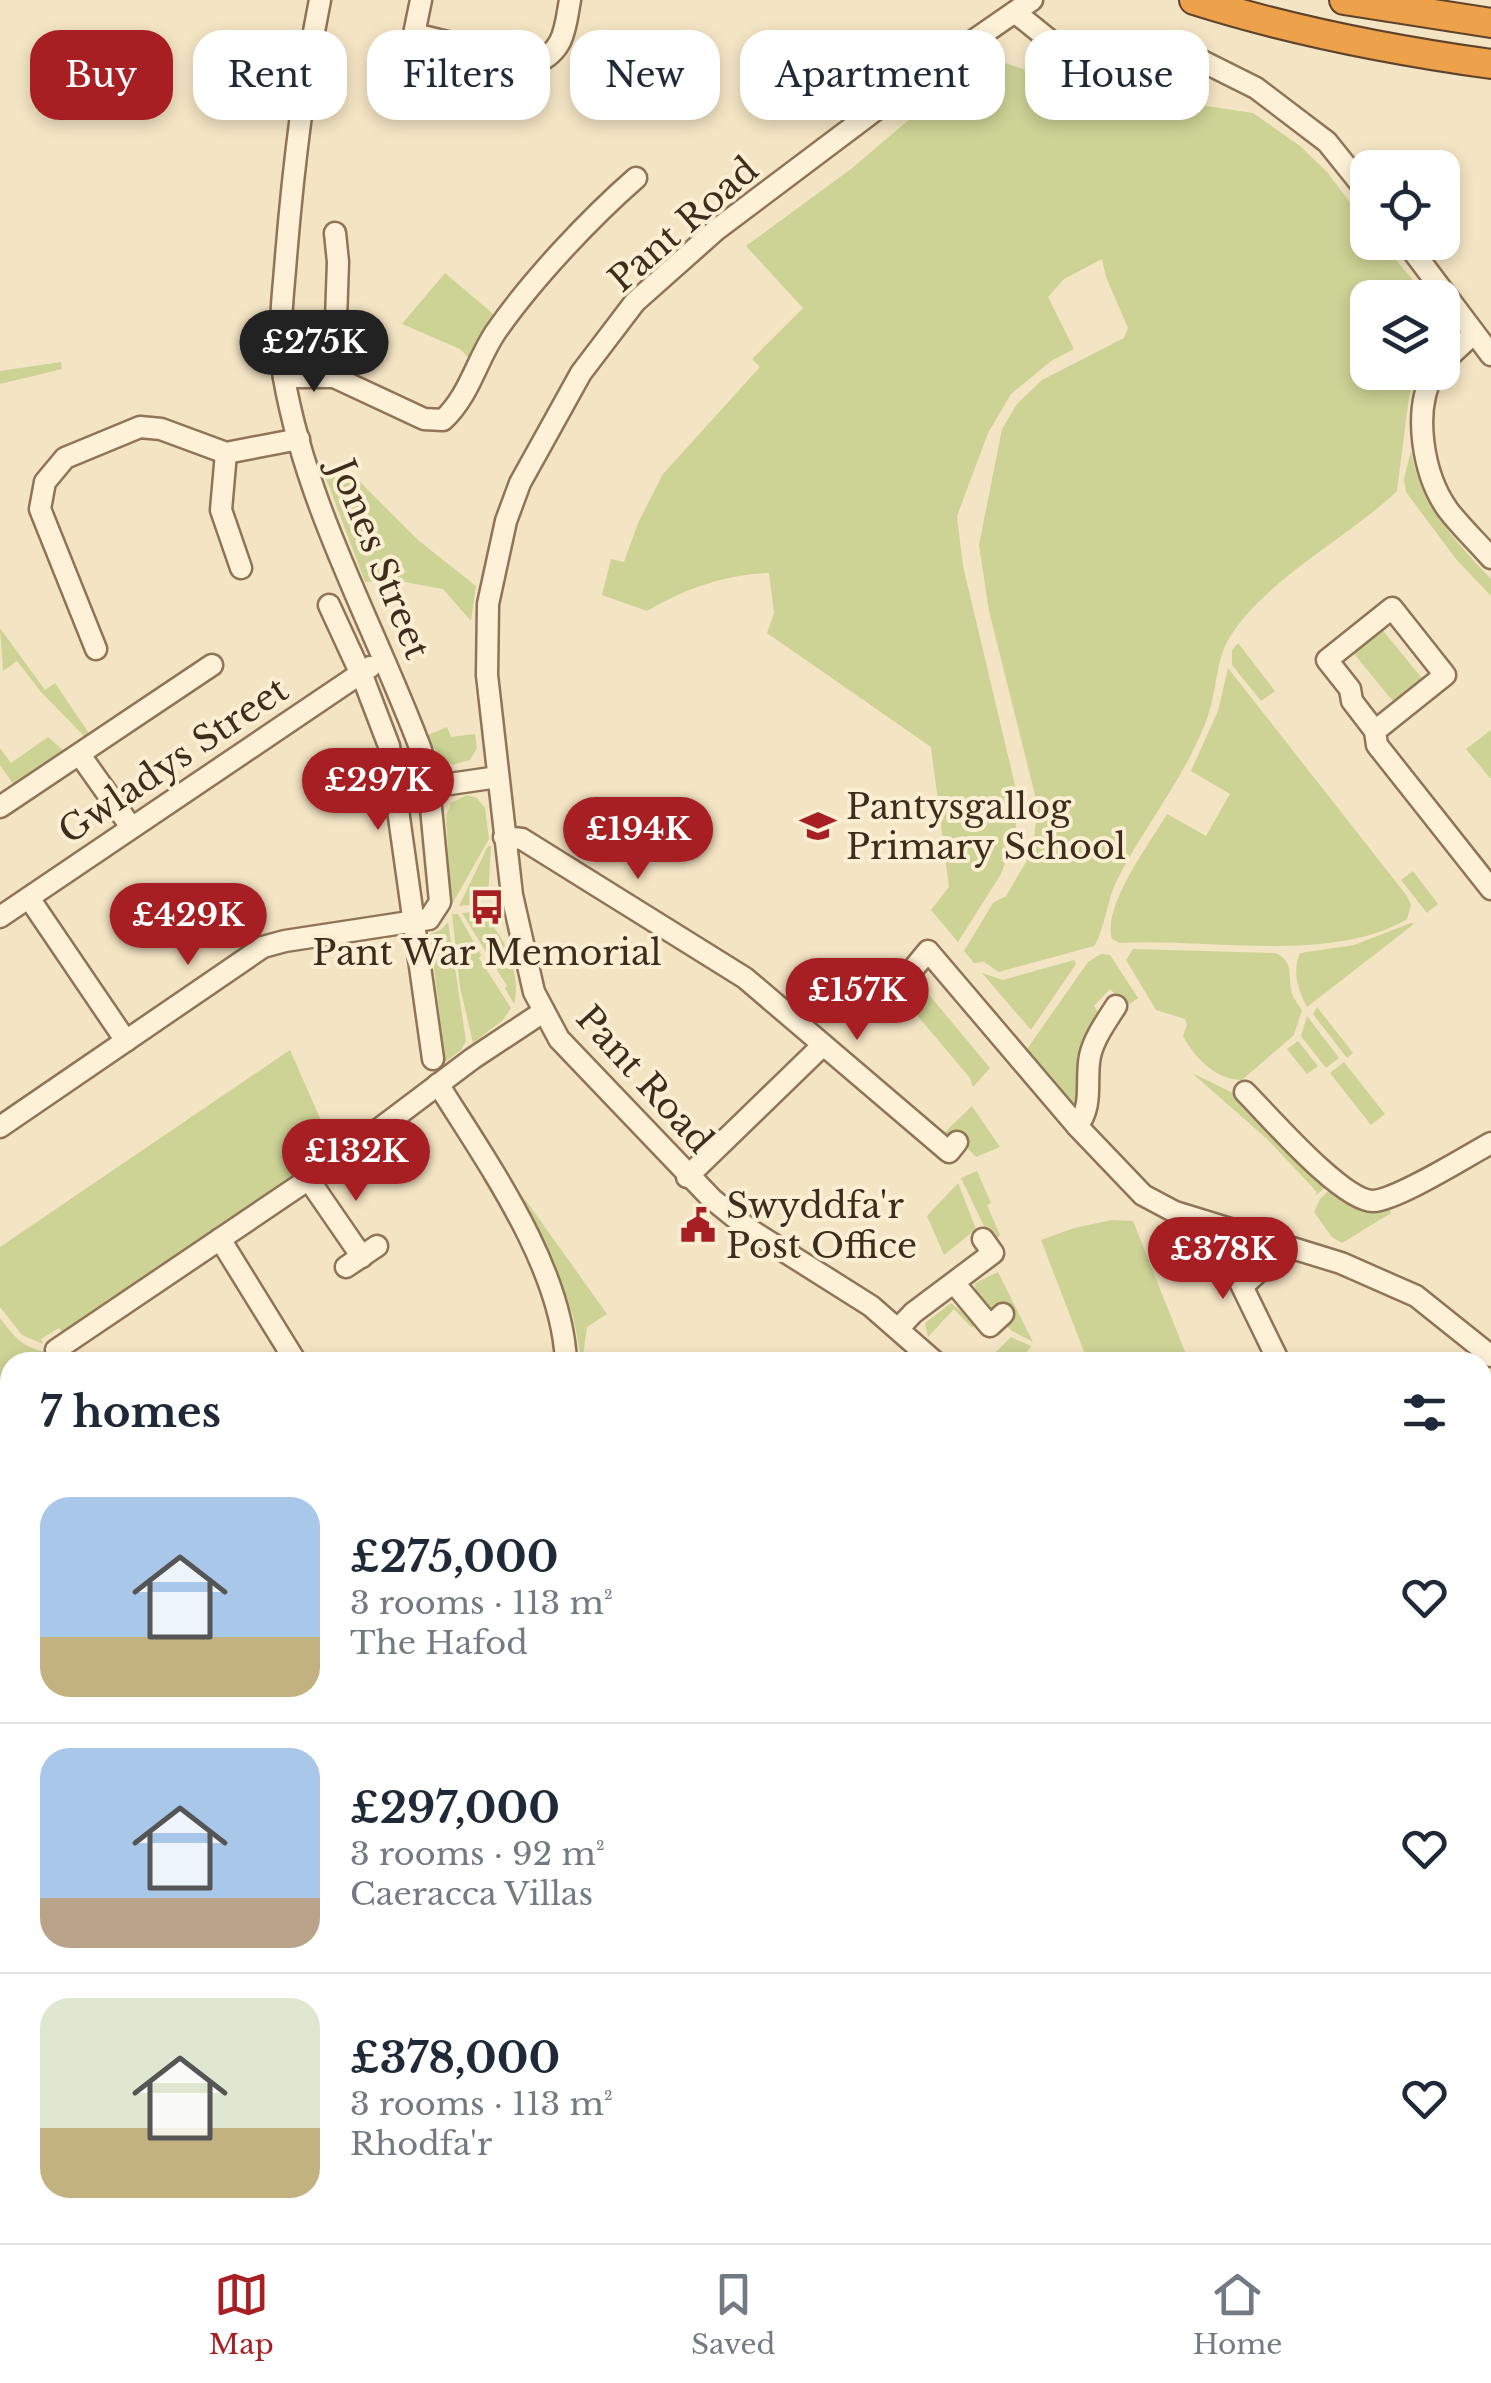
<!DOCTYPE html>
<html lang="en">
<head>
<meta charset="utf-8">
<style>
  body { margin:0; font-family:"Libre Baskerville",serif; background:#f2f2f3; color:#1f2937; height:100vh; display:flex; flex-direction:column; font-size:38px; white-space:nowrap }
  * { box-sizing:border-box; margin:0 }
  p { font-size:32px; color:#747a83 }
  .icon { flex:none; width:55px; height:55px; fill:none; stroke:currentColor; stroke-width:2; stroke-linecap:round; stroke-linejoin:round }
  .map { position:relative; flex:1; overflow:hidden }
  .details { position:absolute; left:0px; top:1352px; width:1492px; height:892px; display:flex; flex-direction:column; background:#fff; border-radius:30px 30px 0 0; box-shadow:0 5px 15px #0003 }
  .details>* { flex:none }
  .banner { position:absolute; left:30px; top:30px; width:1432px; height:90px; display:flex; gap:20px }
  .controls { position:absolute; left:1350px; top:150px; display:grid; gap:20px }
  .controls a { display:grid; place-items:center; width:110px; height:110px; border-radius:20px; background:#fff; box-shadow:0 5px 15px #0003; font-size:50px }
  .price { position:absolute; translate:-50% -85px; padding:0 22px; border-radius:35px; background:#a71f23; color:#fff; font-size:32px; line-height:65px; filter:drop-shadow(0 2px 5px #0008) }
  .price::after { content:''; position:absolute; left:50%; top:60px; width:30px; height:22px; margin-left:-15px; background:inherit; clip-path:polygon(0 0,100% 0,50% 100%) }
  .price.on { background:#222; color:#fff }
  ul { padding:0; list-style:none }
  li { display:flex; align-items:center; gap:30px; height:250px; padding:0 40px }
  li+li { border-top:2px solid #e0e1e3 }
  li span { display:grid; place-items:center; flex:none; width:280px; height:200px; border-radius:30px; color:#555 }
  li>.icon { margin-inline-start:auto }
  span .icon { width:120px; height:120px; fill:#fffc; stroke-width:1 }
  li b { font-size:42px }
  h2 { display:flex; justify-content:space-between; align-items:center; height:120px; padding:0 40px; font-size:42px }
  .tag { padding:0 35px; border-radius:30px; background:#fff; box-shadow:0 5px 15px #0003; font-size:35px; line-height:90px }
  .tag.on { background:#a71f23; color:#fff }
  .tabs { display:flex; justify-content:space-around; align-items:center; height:140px; border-top:2px solid #e0e1e3; background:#fff; font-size:28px; color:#747a83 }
  .tabs a { display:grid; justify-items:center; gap:5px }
  .tabs .on { color:#a71f23 }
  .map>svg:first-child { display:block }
</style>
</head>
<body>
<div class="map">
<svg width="1491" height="2243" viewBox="0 0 1491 2243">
  <rect width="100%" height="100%" fill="#f3e4c3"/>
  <g fill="#cdd395">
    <path d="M 984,56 L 1074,86 L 1253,113 L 1300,146 L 1327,172 L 1367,225 L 1368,242 L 1382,243 L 1427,297 L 1368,298 L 1368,372 L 1416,373 L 1409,397 L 1397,491 C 1347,539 1260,582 1227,642 C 1216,663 1216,693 1208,716 C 1187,775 1144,826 1116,882 C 1107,901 1104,932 1094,946 L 999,972 L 984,962 L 974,963 L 964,951 L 993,903 L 1006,896 L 1032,852 L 1038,807 L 989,611 L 979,545 L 1002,429 L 1017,404 L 1042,380 L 1124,338 L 1128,328 L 1106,277 L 1102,259 L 1064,279 L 1048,297 L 1074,349 L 1051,361 L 1011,394 L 988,433 L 957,516 L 963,566 L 1018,798 L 1015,836 L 1001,874 L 958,942 L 931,910 L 949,887 L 931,747 L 767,633 L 774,613 L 769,573 C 726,574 684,589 647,611 L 602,595 L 611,559 L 624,562 L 638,523 L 663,474 L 760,367 L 752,359 L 803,308 L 746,246 L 851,169 Z"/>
    <path d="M 445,273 L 499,319 L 472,361 L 460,349 L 402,324 Z"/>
    <path d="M 61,362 L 62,369 L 0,384 L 0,371 Z"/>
    <path d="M 1411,451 C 1420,504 1455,541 1491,579 L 1491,596 L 1456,559 L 1406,492 L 1404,479 Z"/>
    <path d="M 320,462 L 354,476 L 418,540 L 476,586 L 471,621 L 443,589 L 394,580 L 365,582 Z"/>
    <path d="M 1380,627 L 1425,682 L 1396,705 L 1351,650 Z"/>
    <path d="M 0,628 L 45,690 L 55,683 L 92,738 L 88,740 L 41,692 L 17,661 L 3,671 Z"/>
    <path d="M 1238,643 L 1275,691 L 1261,701 L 1232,665 L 1232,650 Z"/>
    <path d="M 1228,668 L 1407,896 L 1411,905 L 1407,919 C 1333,964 1204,938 1120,943 L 1112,939 C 1102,906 1150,843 1167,814 L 1206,836 L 1230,794 L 1191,771 L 1218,711 Z"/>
    <path d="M 447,727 L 451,737 L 475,734 L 477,748 L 470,760 L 452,765 L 437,754 L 428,735 Z"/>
    <path d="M 1491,730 L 1491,778 L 1490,778 L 1466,749 Z"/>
    <path d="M 48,737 L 64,751 L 14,785 L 0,765 L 0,748 L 11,763 Z"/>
    <path d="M 467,795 L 477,798 L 485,808 L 489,839 L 451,906 L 446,816 L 451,803 Z"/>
    <path d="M 488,846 L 491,846 L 488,897 L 479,898 L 478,904 L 459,906 Z"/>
    <path d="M 1413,871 L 1438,904 L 1427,913 L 1401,880 Z"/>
    <path d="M 478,911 C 503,929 522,974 514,1004 L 505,988 L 507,986 L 462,913 Z"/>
    <path d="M 452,914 L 458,914 L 481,955 L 479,958 L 511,1008 L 503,1020 L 473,1043 L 460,987 Z"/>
    <path d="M 448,922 L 466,1041 L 461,1050 L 445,1062 L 430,934 L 442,929 Z"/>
    <path d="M 1411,923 L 1414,924 L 1307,1007 C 1298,990 1292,972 1300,953 L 1354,945 Z"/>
    <path d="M 1133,949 L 1275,953 C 1296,961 1286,978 1293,996 C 1293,997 1301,1009 1302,1010 L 1294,1035 L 1242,1080 C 1216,1080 1195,1058 1183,1036 L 1187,1025 L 1185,1019 L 1156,1010 L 1126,960 Z"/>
    <path d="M 1101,954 L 1110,955 L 1138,998 L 1127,1006 L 1110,989 L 1094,1006 L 1100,1016 L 1079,1110 L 1027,1049 L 1088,962 Z"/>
    <path d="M 1074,960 L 1076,964 L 1031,1030 L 982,973 L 1003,980 Z"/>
    <path d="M 886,962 L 904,970 L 902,979 L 913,985 L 916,979 L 990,1068 L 973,1087 L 970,1078 L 906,1002 L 875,987 Z"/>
    <path d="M 1317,1007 L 1353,1053 L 1347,1058 L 1313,1014 Z"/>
    <path d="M 1307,1016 L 1339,1058 L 1326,1068 L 1301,1036 Z"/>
    <path d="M 1298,1041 L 1318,1066 L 1307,1074 L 1287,1049 Z"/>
    <path d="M 290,1050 L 334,1150 L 69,1331 L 63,1333 L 59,1328 L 41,1339 L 43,1344 L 22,1335 L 0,1307 L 0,1247 Z"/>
    <path d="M 1344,1062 L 1385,1114 L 1371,1125 L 1330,1073 Z"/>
    <path d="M 1192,1073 L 1233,1093 L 1327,1186 L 1315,1196 L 1317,1192 L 1266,1138 Z"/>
    <path d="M 972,1106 L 1000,1147 L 976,1157 L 965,1146 L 969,1140 L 960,1130 L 950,1136 L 944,1133 Z"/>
    <path d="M 977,1171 L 991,1203 L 987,1205 L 1000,1235 L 992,1243 L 961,1178 Z"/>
    <path d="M 958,1183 L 976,1229 L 944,1255 L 927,1216 Z"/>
    <path d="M 1330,1189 L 1357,1209 L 1389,1208 L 1391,1213 L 1342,1243 L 1332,1237 L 1314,1212 L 1320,1199 Z"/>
    <path d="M 522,1195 L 607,1314 L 587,1327 L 582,1362 L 573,1316 L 552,1257 Z"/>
    <path d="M 1112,1220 L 1133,1221 L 1189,1362 L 1088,1362 L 1041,1240 L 1074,1228 Z"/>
    <path d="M 1238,1239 L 1268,1249 L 1245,1271 L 1232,1246 Z"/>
    <path d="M 998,1272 L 1033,1342 L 1012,1331 L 976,1296 L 975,1283 Z"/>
    <path d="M 951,1303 L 976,1324 L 972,1328 L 954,1309 L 928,1337 L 925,1323 Z"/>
    <path d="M 0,1318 C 14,1337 24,1349 48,1352 L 55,1362 L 10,1362 L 10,1509 L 0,1515 Z"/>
    <path d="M 1011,1337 L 1031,1346 L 1026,1353 L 1031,1362 L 1006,1362 L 996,1352 Z"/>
    <path d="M 1483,2150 L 1491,2166 L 1491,2243 L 826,2243 L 836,2235 L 1482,2235 Z"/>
    <path d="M 93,2235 L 659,2235 L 669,2243 L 83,2243 Z"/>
  </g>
  <path fill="#c2c795" d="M 1491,1825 L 1491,2045 L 1482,2015 L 1482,1834 Z"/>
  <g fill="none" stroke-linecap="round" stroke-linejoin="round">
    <defs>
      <g id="minor">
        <path d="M 421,0 L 414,34 L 536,63 C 565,50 565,28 570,0"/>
        <path d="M 1016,13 L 1053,43 L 1080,52 L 1202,61 L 1256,88 L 1327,142 L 1368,193"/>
        <path d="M 1406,242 L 1491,355"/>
        <path d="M 1442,363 L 1473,334"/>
        <path d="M 1434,372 C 1412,411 1423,475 1448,510 C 1461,527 1477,542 1491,558"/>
        <path d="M 284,377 L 334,377 L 424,419 L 443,420 C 469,396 476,362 495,333 C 530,282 589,219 636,178"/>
        <path d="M 334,377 L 338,262 L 335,233"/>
        <path d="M 226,453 L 221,510 L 241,568"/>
        <path d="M 329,605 L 365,683 L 389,746 L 433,1059"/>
        <path d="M 96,649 L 40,509 L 45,482 L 65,458 L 140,427 L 161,429 L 226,453 L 299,439"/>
        <path d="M 1375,731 L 1445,675 L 1392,608 L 1327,660 L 1350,689 L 1352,701 L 1375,731 L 1377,745 L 1491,889"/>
        <path d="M 80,755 L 131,827"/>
        <path d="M 429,787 L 498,777"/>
        <path d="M 0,807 L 212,665"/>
        <path d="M 504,837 L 522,839 L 745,978 L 949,1152 L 957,1142"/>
        <path d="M 29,898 L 126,1041"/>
        <path d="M 0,917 L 370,667"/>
        <path d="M 909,974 L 928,951 L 1077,1126"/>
        <path d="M 1116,1006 C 1106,1022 1094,1038 1090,1056 C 1085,1080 1094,1106 1077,1126 L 1143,1195 L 1175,1212 L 1341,1263 L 1416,1296 L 1491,1356"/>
        <path d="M 438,1084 C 488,1164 562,1267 566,1362"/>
        <path d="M 1245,1092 C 1269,1116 1342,1201 1373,1201 C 1397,1200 1467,1156 1491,1143"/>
        <path d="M 0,1127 L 263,947 L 285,941 L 429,919 L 440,902 L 429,787 L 421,750 C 375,627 307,509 284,378 C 277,338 283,297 286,257 C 293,171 303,85 320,0"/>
        <path d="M 687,1177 L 822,1046"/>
        <path d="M 309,1180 L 362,1257"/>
        <path d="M 1218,1226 L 1221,1243 L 1279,1362"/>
        <path d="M 220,1239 L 296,1362"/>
        <path d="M 346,1267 L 377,1246"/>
        <path d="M 955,1284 L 990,1326 L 1003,1314"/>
        <path d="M 1243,1286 L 1285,1247"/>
        <path d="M 899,1328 L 913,1313 L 993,1253 L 983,1239"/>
        <path d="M 56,1350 L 346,1154 L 472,1059 L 543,1012"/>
        <path d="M 935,1362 L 871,1306 L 749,1229 L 712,1199 L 559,1039 L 534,992 L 512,895 L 487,675 L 488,604 L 506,521 L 520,483 L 581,373 L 635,302 L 716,230 L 902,90 L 1032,0"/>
        <path d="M 1482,1564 L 1491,1556"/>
        <path d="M 0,1622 L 10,1627"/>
        <path d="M 1482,1814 L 1491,1806"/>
        <path d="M 1482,2077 L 1491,2098"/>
        <path d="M 812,2243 L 821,2235"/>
      </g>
      <g id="highway">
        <path d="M 1194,0 C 1292,31 1390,50 1491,64"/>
        <path d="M 1344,0 L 1491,23"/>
      </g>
    </defs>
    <use href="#minor" stroke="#907457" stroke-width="25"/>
    <use href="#highway" stroke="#5e422b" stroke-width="32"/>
    <use href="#minor" stroke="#fdf1d7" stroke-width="20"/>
    <use href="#highway" stroke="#eca14a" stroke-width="28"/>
  </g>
  <defs>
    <symbol id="school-bare" viewBox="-9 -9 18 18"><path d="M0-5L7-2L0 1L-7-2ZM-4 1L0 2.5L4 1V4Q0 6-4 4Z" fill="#a71f23" stroke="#faeed3" stroke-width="2.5" paint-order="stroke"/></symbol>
    <symbol id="bus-bare" viewBox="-9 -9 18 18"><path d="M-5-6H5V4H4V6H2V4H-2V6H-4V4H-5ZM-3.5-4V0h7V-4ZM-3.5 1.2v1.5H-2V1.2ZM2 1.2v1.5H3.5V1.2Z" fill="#a71f23" stroke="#faeed3" stroke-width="2.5" paint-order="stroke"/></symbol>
    <symbol id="civic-bare" viewBox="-9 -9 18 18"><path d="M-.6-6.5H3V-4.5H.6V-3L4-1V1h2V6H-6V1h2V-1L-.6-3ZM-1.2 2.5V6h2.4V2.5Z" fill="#a71f23" stroke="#faeed3" stroke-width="2.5" paint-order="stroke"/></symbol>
  </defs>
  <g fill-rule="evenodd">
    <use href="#school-bare" x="793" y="801" width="50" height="50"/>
    <use href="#bus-bare" x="462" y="882" width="50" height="50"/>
    <use href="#civic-bare" x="673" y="1200" width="50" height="50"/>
  </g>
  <g text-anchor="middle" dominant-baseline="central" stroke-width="8" stroke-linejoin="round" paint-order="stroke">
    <g font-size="35" fill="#3e2c1d" stroke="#faeed3">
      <text transform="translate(683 224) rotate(-41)">Pant Road</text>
      <text transform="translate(380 559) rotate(68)">Jones Street</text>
      <text transform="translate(173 760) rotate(-34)">Gwladys Street</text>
      <text transform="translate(645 1079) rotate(48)">Pant Road</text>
    </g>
    <g font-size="35" fill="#3e2c1d" stroke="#faeed3" text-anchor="start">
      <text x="846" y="806">Pantysgallog<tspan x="846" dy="40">Primary School</tspan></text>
      <text x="487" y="952" text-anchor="middle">Pant War Memorial</text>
      <text x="726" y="1205">Swyddfa'r<tspan x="726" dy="40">Post Office</tspan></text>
    </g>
  </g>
</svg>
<div class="controls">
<a><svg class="icon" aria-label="locate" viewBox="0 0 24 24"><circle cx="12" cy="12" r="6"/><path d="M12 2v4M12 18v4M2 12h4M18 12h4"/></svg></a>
<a><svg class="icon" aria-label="layers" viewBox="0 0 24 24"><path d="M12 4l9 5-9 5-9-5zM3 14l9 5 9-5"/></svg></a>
</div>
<b class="price on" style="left:314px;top:395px">£275K</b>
<b class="price" style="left:378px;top:833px">£297K</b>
<b class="price" style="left:638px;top:882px">£194K</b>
<b class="price" style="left:188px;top:968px">£429K</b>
<b class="price" style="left:857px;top:1043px">£157K</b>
<b class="price" style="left:356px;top:1204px">£132K</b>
<b class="price" style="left:1223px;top:1302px">£378K</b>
<div class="banner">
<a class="tag on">Buy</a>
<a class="tag">Rent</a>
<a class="tag">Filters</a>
<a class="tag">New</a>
<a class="tag">Apartment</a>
<a class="tag">House</a>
</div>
<section class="details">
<h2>7 homes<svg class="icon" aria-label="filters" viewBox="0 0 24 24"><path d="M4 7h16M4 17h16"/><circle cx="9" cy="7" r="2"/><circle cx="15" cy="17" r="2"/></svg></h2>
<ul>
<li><span style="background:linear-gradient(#a9c7e8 70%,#c2b280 0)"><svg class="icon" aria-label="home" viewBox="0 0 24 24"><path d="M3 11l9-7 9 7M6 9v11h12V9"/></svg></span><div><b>£275,000</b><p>3 rooms · 113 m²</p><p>The Hafod</p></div><svg class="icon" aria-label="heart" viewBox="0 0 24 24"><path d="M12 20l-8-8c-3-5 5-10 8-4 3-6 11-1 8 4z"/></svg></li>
<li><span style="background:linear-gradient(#a9c7e8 75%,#b9a48a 0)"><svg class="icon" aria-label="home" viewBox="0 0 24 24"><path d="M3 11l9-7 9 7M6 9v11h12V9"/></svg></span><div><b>£297,000</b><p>3 rooms · 92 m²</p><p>Caeracca Villas</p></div><svg class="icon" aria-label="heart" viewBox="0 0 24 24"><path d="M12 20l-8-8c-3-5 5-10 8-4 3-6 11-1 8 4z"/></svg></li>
<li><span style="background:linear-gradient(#dfe7d0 65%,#c2b280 0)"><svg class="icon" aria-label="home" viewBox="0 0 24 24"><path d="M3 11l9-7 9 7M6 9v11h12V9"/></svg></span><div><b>£378,000</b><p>3 rooms · 113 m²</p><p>Rhodfa'r</p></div><svg class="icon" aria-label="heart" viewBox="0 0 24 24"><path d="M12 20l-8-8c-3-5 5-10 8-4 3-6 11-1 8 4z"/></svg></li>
</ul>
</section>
</div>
<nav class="tabs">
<a class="on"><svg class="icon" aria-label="map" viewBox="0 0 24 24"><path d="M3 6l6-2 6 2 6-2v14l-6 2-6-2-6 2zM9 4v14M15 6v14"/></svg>Map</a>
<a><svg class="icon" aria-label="saved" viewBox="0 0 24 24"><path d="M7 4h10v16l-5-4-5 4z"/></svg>Saved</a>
<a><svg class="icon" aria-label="home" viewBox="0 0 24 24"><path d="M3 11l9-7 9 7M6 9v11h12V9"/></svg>Home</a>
</nav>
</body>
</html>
